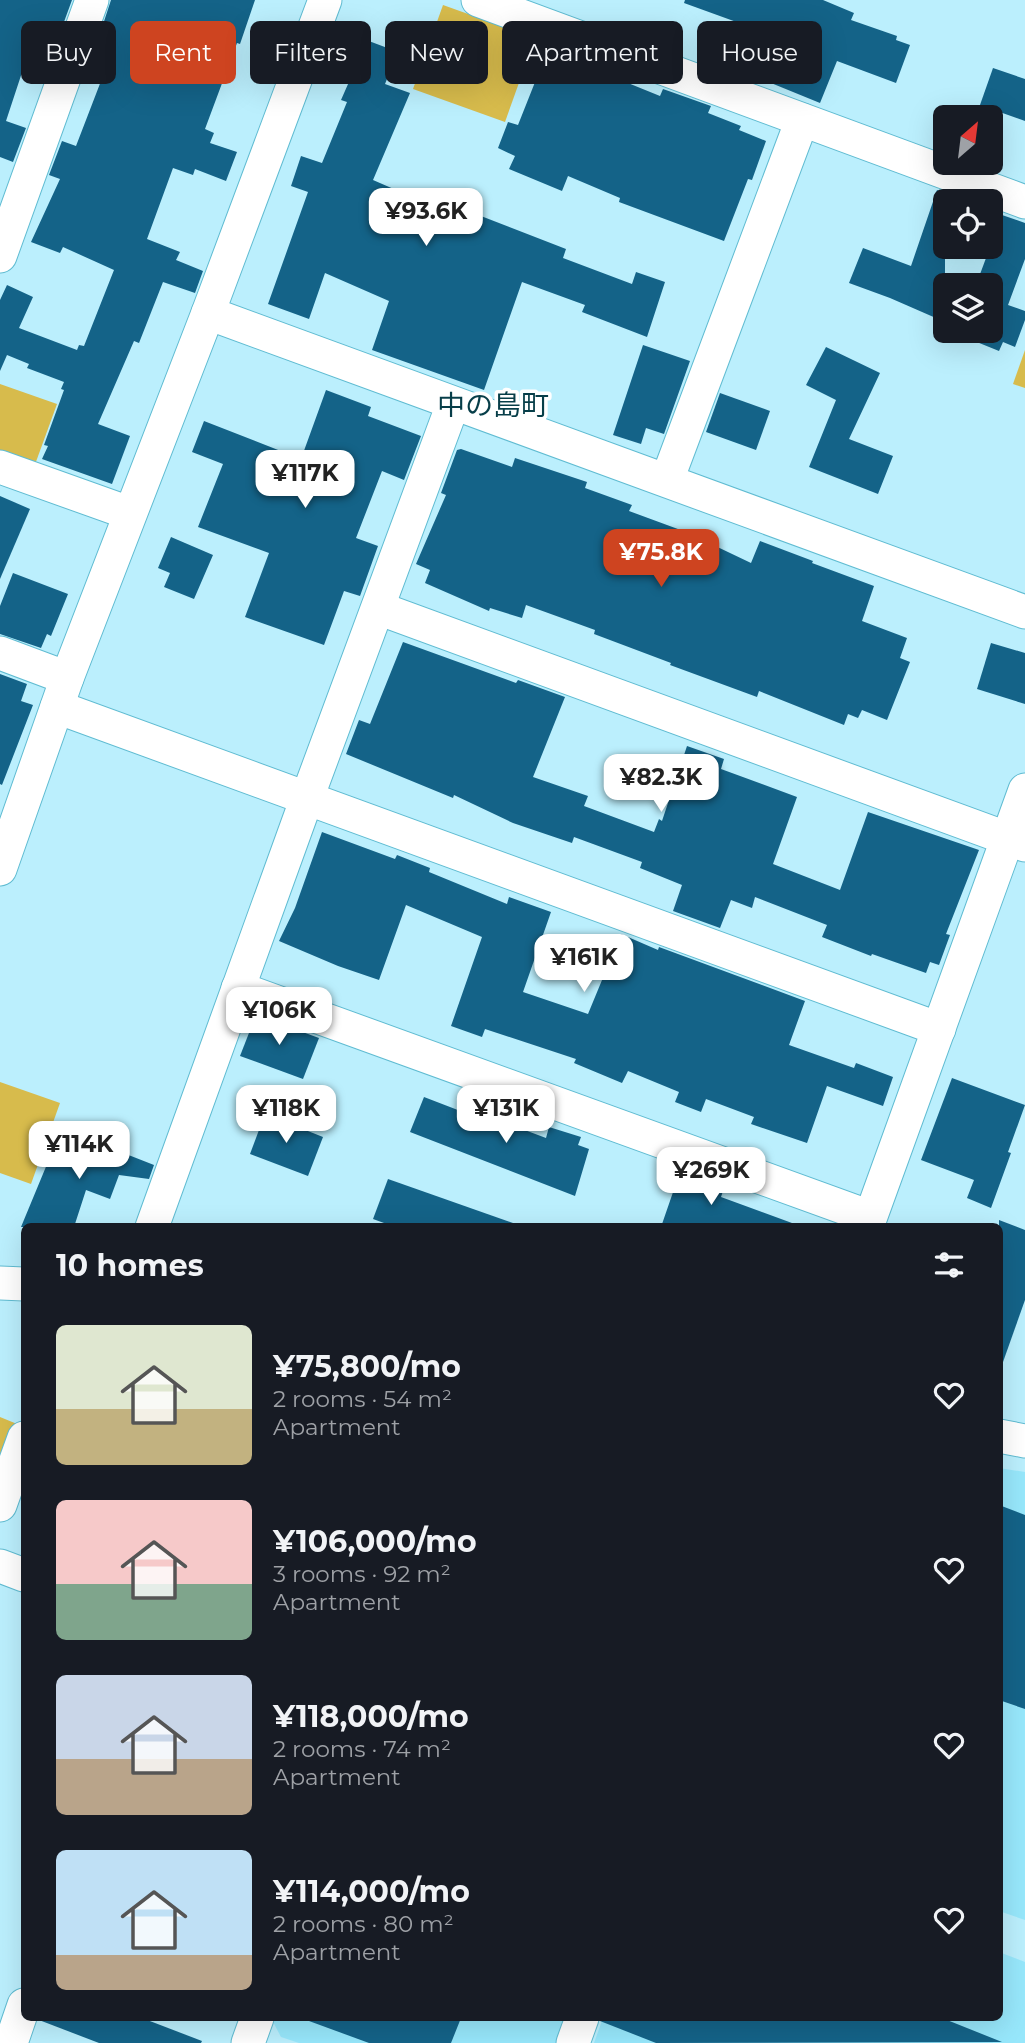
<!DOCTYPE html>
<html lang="en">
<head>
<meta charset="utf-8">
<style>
  body { margin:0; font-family:Montserrat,"Noto Sans JP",sans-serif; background:#242831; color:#f1f3f6; height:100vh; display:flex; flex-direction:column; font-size:26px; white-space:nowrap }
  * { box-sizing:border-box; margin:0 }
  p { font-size:23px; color:#9ea1a6 }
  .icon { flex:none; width:38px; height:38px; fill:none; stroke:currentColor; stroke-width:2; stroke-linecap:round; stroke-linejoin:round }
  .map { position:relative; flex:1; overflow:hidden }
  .sheet { position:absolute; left:21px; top:1223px; width:982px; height:798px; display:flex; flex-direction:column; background:#171b24; border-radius:10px; box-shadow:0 7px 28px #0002 }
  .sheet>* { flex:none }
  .top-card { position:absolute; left:21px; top:21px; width:984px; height:63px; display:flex; gap:14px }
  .needle { width:46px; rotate:28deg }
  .fabs { position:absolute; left:933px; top:105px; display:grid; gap:14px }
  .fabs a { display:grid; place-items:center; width:70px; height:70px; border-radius:10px; background:#171b24; box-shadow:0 7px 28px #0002; font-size:35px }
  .price { position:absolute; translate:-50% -60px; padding:0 16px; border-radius:14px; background:#fff; color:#222; font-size:23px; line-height:46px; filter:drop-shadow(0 2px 4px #0008) }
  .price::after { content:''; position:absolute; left:50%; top:42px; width:21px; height:16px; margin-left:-10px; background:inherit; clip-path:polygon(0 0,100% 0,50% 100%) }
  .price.active { background:#ce4420; color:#fff }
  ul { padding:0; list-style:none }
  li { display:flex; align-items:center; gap:21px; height:175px; padding:0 35px }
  li span { display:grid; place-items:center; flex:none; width:196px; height:140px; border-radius:10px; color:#555 }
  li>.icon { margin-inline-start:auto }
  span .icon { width:84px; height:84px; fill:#fffc; stroke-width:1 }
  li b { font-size:30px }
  h2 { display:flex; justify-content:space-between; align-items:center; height:84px; padding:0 35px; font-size:30px }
  .pill { padding:0 24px; border-radius:10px; background:#171b24; box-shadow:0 7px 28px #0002; font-size:24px; line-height:63px }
  .pill.active { background:#ce4420; color:#fff }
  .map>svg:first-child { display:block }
</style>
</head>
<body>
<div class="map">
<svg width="1025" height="2043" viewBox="0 0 1025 2043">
  <rect width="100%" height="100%" fill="#bbeffd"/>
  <g fill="#97e7fb">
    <path d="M 999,1468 L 1025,1472 L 1025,1920 L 999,1911 Z"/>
    <path d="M 999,1952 L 1025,1962 L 1025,2043 L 594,2043 L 603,2018 L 999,2018 Z"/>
    <path d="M 271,2018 L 567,2018 L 558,2043 L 299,2043 L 281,2037 Z"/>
  </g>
  <g fill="#d7bb4c">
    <path d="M 443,5 L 535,38 L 505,122 L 413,89 Z"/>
    <path d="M 1025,350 L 1025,388 L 1013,384 Z"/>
    <path d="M 0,384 L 57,404 L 33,470 L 0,458 Z"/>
    <path d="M 0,1082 L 60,1103 L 31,1184 L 0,1173 Z"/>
    <path d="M 0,1417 L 22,1426 L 0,1482 Z"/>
  </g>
  <g fill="#146388">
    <path d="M 0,0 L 72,0 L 57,41 L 35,33 L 6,121 L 26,128 L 13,162 L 0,157 Z"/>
    <path d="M 111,0 L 255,0 L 240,44 L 237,43 L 205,129 L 214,133 L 210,143 L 237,152 L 226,181 L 195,169 L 193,175 L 173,168 L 147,239 L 180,252 L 176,260 L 203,271 L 195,293 L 163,282 L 139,343 L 134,341 L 98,424 L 130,436 L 112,484 L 42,459 L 48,446 L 44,445 L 64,390 L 61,389 L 64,382 L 27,368 L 29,364 L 7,355 L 0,371 L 0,300 L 7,285 L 33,297 L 19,328 L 77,350 L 79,345 L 84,346 L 114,270 L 63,247 L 60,253 L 31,242 L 60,179 L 49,175 L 62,141 L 76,146 L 106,68 L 91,61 Z"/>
    <path d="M 685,0 L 823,0 L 854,13 L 851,20 L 897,36 L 896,40 L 910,45 L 896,83 L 837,61 L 820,103 L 771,83 L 785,52 L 782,51 L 786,40 L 684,3 Z"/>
    <path d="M 353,35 L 398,52 L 385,84 L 410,93 L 373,180 L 465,220 L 468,211 L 566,249 L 563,258 L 632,284 L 636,272 L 665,282 L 647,337 L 582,312 L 585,305 L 522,282 L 484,390 L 372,350 L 389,301 L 325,273 L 309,319 L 268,304 L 308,192 L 291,186 L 301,156 L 322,163 L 347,102 L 341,100 L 352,75 L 339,70 Z"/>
    <path d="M 554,53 L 660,96 L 663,89 L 711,106 L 708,113 L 741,126 L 739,130 L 766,141 L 752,180 L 748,179 L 724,241 L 619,202 L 620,198 L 568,176 L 562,191 L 509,169 L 515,156 L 498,148 L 508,122 L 518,125 L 543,62 L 549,65 Z"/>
    <path d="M 993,68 L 1025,79 L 1025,121 L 980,105 Z"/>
    <path d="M 937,190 L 945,193 L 945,322 L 890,298 L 849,283 L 863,248 L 911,266 Z"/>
    <path d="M 1002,215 L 1025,223 L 1025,259 L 1008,305 L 1025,311 L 1025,320 L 1015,347 L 1003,342 L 999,351 L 957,334 L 959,331 L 990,331 L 990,285 L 976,285 Z"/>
    <path d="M 643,345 L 690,361 L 664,434 L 646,428 L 641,444 L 613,435 Z"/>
    <path d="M 826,347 L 880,373 L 849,439 L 893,456 L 878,494 L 809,467 L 836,400 L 806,385 Z"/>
    <path d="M 326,390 L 371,407 L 368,416 L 421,436 L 404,480 L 382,471 L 356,538 L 378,546 L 360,596 L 344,591 L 324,645 L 245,617 L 269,553 L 198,527 L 223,464 L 192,452 L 204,421 L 301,459 Z"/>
    <path d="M 720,393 L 770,411 L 756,450 L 706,432 Z"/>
    <path d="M 461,449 L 512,467 L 515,458 L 587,482 L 585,488 L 632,505 L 629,511 L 686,532 L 751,563 L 760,541 L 813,561 L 812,563 L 874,586 L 862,621 L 907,638 L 900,658 L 910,662 L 887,720 L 862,710 L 858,718 L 848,714 L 844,725 L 759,691 L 757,697 L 670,665 L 671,663 L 594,634 L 595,630 L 526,605 L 522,618 L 490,608 L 489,611 L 425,583 L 430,570 L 416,564 L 446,495 L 441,493 L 457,450 Z"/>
    <path d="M 0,496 L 30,509 L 0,579 Z"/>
    <path d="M 171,537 L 213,555 L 194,599 L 164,587 L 170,573 L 158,568 Z"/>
    <path d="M 13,573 L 68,594 L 51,636 L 47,634 L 41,648 L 0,634 L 0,606 Z"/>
    <path d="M 403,642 L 516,683 L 518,680 L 565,697 L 533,777 L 588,796 L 584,806 L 654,832 L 659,819 L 662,821 L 687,746 L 724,759 L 721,769 L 797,797 L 773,864 L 840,890 L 868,812 L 979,850 L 946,934 L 950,935 L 939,965 L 930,962 L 926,973 L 872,954 L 871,956 L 822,937 L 827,925 L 755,897 L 752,908 L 731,900 L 720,928 L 673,911 L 682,885 L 640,868 L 642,862 L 574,837 L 572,843 L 513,823 L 454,795 L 453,798 L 346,754 L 359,720 L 370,724 Z"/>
    <path d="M 991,643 L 1025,653 L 1025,704 L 977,689 Z"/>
    <path d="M 0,674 L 27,684 L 21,701 L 33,705 L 2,785 L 0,784 Z"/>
    <path d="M 322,832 L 395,859 L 397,855 L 430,868 L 429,872 L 507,904 L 509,897 L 551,912 L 523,992 L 588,1014 L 621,934 L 658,950 L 659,947 L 805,1001 L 789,1045 L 854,1068 L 856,1063 L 893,1077 L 883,1106 L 827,1086 L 807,1143 L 751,1124 L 754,1117 L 706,1099 L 701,1112 L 675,1102 L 679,1092 L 628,1071 L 622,1083 L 574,1063 L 576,1059 L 485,1029 L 482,1037 L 451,1026 L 482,937 L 406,905 L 379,980 L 338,966 L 279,941 L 295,908 Z"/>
    <path d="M 256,1015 L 319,1038 L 303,1079 L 240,1056 Z"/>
    <path d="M 952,1078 L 1025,1105 L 1008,1152 L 1011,1153 L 991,1208 L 967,1198 L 974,1180 L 921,1160 Z"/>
    <path d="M 424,1097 L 489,1122 L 490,1117 L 546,1138 L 549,1127 L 581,1137 L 578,1145 L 589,1149 L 575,1196 L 410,1132 Z"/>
    <path d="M 265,1114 L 323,1137 L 308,1176 L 250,1154 Z"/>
    <path d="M 75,1134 L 154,1165 L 149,1179 L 119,1175 L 110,1199 L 86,1190 L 74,1227 L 21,1227 L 50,1157 L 57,1159 L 64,1139 L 72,1142 Z"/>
    <path d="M 681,1169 L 725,1185 L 721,1197 L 792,1223 L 792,1227 L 661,1227 Z"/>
    <path d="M 388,1179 L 513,1223 L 512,1227 L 395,1227 L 373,1219 Z"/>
    <path d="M 999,1220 L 1025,1230 L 1025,1300 L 1003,1362 L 999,1361 Z"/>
    <path d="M 999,1505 L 1025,1515 L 1025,1709 L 999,1700 Z"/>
    <path d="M 40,2018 L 142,2018 L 202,2041 L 201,2043 L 99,2043 L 39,2020 Z"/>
    <path d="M 309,2018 L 461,2018 L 451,2043 L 369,2043 L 309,2021 Z"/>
    <path d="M 601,2018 L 942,2018 L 1002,2042 L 656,2043 L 600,2021 Z"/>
  </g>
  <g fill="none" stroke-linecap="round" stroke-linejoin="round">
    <defs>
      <g id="minor">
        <path d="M 478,0 L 1025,202"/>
        <path d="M 0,256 L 92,0"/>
        <path d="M 208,313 L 1025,612"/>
        <path d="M 0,467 L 129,513"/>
        <path d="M 667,480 L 802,120"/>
        <path d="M 378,608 L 1025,845"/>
        <path d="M 0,653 L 67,678"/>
        <path d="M 57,707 L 939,1029"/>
        <path d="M 0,869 L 67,678 L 208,313 L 325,0"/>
        <path d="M 238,988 L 870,1217"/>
        <path d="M 152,1227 L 307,798 L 453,404"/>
        <path d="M 867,1227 L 1025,790"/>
        <path d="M 0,1283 L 24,1284"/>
        <path d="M 999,1436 L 1025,1441"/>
        <path d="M 0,1505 L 24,1438"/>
        <path d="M 0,1566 L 24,1575"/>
        <path d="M 11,2043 L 24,2005"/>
        <path d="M 248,2043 L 257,2018"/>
        <path d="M 573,2043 L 582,2018"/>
      </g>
    </defs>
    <use href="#minor" stroke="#60bcd2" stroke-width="35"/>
    <use href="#minor" stroke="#fff" stroke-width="33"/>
  </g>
  <g text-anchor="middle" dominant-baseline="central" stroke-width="7" stroke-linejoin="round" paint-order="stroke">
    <g font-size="28" fill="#073e49" stroke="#fff">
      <text x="493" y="405">中の島町</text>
    </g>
  </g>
</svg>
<div class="fabs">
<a><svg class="needle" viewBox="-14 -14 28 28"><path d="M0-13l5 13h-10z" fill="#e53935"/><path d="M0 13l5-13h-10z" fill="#9ea1a6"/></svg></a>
<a><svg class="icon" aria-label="locate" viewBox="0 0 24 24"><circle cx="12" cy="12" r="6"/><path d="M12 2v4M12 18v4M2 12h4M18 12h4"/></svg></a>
<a><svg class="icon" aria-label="layers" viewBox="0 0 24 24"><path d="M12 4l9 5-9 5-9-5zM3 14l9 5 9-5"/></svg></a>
</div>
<b class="price" style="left:426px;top:248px">¥93.6K</b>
<b class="price" style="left:305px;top:510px">¥117K</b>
<b class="price active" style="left:661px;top:589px">¥75.8K</b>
<b class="price" style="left:661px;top:814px">¥82.3K</b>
<b class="price" style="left:584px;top:994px">¥161K</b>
<b class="price" style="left:279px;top:1047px">¥106K</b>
<b class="price" style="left:286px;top:1145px">¥118K</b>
<b class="price" style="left:506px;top:1145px">¥131K</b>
<b class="price" style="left:79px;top:1181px">¥114K</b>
<b class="price" style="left:711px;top:1207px">¥269K</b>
<div class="top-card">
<a class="pill">Buy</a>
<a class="pill active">Rent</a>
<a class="pill">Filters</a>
<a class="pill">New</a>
<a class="pill">Apartment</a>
<a class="pill">House</a>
</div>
<section class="sheet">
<h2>10 homes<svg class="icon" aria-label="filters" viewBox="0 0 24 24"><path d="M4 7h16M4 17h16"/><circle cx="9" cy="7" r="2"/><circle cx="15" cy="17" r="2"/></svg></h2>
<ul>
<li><span style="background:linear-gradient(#dfe7d0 60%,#c2b280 0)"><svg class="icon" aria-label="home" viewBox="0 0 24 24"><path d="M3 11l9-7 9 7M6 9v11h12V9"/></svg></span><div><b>¥75,800/mo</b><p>2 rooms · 54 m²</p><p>Apartment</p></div><svg class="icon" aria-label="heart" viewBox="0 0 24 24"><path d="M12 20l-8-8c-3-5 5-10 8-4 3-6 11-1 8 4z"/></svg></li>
<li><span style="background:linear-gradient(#f6c9c9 60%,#7fa58c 0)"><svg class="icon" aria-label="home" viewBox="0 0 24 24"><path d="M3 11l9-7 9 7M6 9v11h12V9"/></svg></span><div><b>¥106,000/mo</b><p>3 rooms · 92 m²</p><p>Apartment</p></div><svg class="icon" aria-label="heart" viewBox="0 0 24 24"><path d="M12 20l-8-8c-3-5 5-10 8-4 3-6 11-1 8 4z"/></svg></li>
<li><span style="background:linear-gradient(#c9d6e8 60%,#b9a48a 0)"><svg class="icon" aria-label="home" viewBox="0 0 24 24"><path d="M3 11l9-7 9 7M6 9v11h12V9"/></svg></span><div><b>¥118,000/mo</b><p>2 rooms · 74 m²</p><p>Apartment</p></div><svg class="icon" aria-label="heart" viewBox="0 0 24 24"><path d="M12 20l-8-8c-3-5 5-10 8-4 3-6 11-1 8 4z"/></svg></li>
<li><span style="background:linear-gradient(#bfe0f5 75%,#b9a48a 0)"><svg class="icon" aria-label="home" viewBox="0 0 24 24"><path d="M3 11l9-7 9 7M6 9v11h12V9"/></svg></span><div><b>¥114,000/mo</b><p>2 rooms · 80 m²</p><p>Apartment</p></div><svg class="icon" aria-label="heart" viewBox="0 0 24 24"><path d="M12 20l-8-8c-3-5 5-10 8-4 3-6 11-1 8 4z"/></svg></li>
</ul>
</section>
</div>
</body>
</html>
